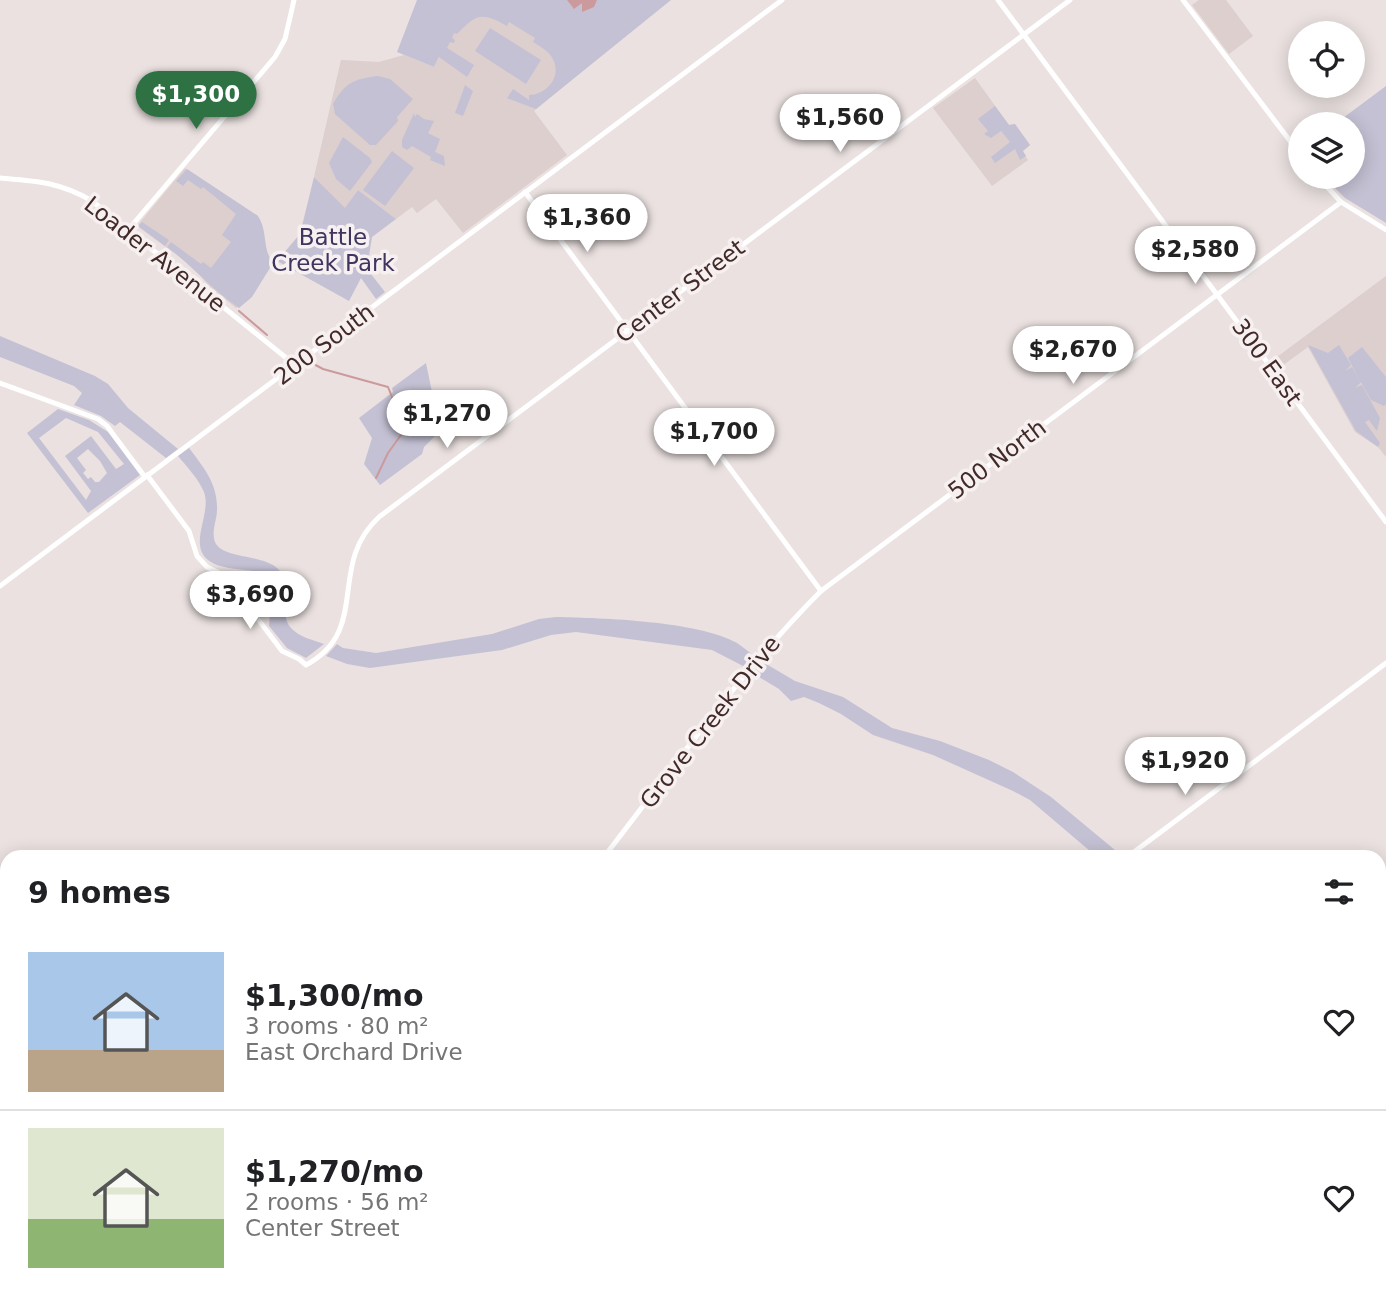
<!DOCTYPE html>
<html lang="en">
<head>
<meta charset="utf-8">
<style>
  body { margin:0; font-family:"DejaVu Sans",sans-serif; background:#f2f2f2; color:#202124; height:100vh; display:flex; flex-direction:column; font-size:26px; white-space:nowrap }
  * { box-sizing:border-box; margin:0 }
  p { font-size:23px; color:#757577 }
  .icon { flex:none; width:38px; height:38px; fill:none; stroke:currentColor; stroke-width:2; stroke-linecap:round; stroke-linejoin:round }
  .map { position:relative; flex:1; overflow:hidden }
  .panel { position:absolute; left:0px; top:850px; width:1386px; height:450px; display:flex; flex-direction:column; background:#fff; border-radius:21px 21px 0 0; box-shadow:0 4px 18px #0003 }
  .panel>* { flex:none }
  .controls { position:absolute; left:1288px; top:21px; display:grid; gap:14px }
  .controls a { display:grid; place-items:center; width:77px; height:77px; border-radius:50%; background:#fff; box-shadow:0 4px 18px #0003; font-size:35px }
  .price { position:absolute; translate:-50% -60px; padding:0 16px; border-radius:24px; background:#fff; color:#222; font-size:23px; line-height:46px; filter:drop-shadow(0 2px 4px #0008) }
  .price::after { content:''; position:absolute; left:50%; top:42px; width:21px; height:16px; margin-left:-10px; background:inherit; clip-path:polygon(0 0,100% 0,50% 100%) }
  .price.selected { background:#2e7244; color:#fff }
  ul { padding:0; list-style:none }
  li { display:flex; align-items:center; gap:21px; height:175px; padding:0 28px }
  li+li { border-top:2px solid #e0e0e0 }
  li span { display:grid; place-items:center; flex:none; width:196px; height:140px; border-radius:0px; color:#555 }
  li>.icon { margin-inline-start:auto }
  span .icon { width:84px; height:84px; fill:#fffc; stroke-width:1 }
  li b { font-size:30px }
  h2 { display:flex; justify-content:space-between; align-items:center; height:84px; padding:0 28px; font-size:30px }
  .map>svg:first-child { display:block }
</style>
</head>
<body>
<div class="map">
<svg width="1386" height="1300" viewBox="0 0 1386 1300">
  <rect width="100%" height="100%" fill="#eae1e0"/>
  <g fill="#dccfce">
    <path d="M 479,0 L 558,0 L 603,54 L 534,111 L 567,155 L 463,233 L 436,199 L 417,213 L 412,207 L 396,219 L 358,190 L 345,209 L 314,177 L 341,60 L 379,62 L 404,55 L 434,67 L 455,28 Z"/>
    <path d="M 1199,0 L 1226,0 L 1253,36 L 1229,54 L 1192,5 Z"/>
    <path d="M 975,78 L 1009,125 L 1015,124 L 1030,145 L 1022,151 L 1028,160 L 992,186 L 933,108 Z"/>
    <path d="M 185,168 L 258,216 L 249,299 L 236,308 L 209,286 L 192,266 L 137,226 Z"/>
    <path d="M 1386,276 L 1386,457 L 1378,447 L 1355,432 L 1308,347 L 1279,368 L 1273,360 Z"/>
  </g>
  <g fill="#c4c1d4" fill-rule="evenodd">
    <path d="M 417,0 L 671,0 L 536,109 L 507,98 L 513,89 L 529,100 L 529,95 C 548,95 564,74 551,56 C 547,50 539,46 533,42 L 535,38 L 509,22 L 507,26 C 480,11 476,15 457,34 L 454,33 L 452,38 L 455,40 L 454,43 L 450,42 L 447,48 L 474,65 L 467,77 L 439,57 L 434,67 L 397,52 Z"/>
    <path d="M 490,28 L 541,60 L 526,84 L 475,51 Z"/>
    <path d="M 378,76 L 390,79 L 413,99 L 397,117 L 398,121 L 376,145 L 370,145 L 335,114 L 333,104 C 345,83 353,79 378,76 Z"/>
    <path d="M 465,85 L 473,91 L 463,116 L 455,113 Z"/>
    <path d="M 1386,86 L 1386,223 L 1345,198 L 1324,177 L 1353,177 L 1353,124 L 1335,124 Z"/>
    <path d="M 995,106 L 1009,125 L 1015,124 L 1030,145 L 1023,151 L 1026,156 L 1020,160 L 1015,149 L 995,163 L 991,157 L 1010,142 L 1001,131 L 991,138 L 984,134 L 988,131 L 978,119 Z"/>
    <path d="M 414,113 L 415,117 L 417,114 L 424,119 L 434,121 L 428,133 L 440,139 L 435,152 L 444,156 L 445,166 L 430,160 L 431,157 L 412,146 L 407,150 L 402,147 L 402,140 Z"/>
    <path d="M 343,137 L 370,158 L 372,162 L 350,191 L 336,179 L 329,163 Z"/>
    <path d="M 392,151 L 414,168 L 385,206 L 363,190 Z"/>
    <path d="M 187,169 L 258,216 C 268,231 262,249 273,263 L 252,297 L 239,308 C 212,290 193,266 167,247 L 171,242 L 201,264 L 203,262 L 211,268 L 231,242 L 222,235 L 236,214 L 203,187 L 201,189 L 188,180 L 183,186 L 176,181 Z"/>
    <path d="M 314,177 L 345,208 L 358,190 L 396,219 L 372,237 L 367,269 L 385,292 L 376,299 L 361,278 L 349,301 L 277,261 L 300,234 Z"/>
    <path d="M 142,222 L 169,240 L 165,246 L 138,226 Z"/>
    <path d="M 0,336 L 95,376 L 108,384 L 128,408 L 178,449 L 166,458 L 120,422 L 115,426 L 101,416 L 74,405 L 82,393 L 74,386 L 0,357 Z"/>
    <path d="M 1308,345 L 1328,353 L 1339,345 L 1351,365 L 1345,371 L 1352,367 L 1360,381 L 1348,358 L 1362,347 L 1386,377 L 1386,404 L 1384,406 L 1371,400 L 1361,382 L 1355,388 L 1362,385 L 1380,418 L 1377,431 L 1369,420 L 1365,422 L 1380,443 L 1378,447 L 1356,431 Z"/>
    <path d="M 426,363 L 440,431 L 424,447 L 422,454 L 380,485 L 364,464 L 372,438 L 359,418 L 393,392 L 392,388 Z"/>
    <path d="M 58,409 L 89,420 L 108,432 L 140,475 L 88,513 L 27,433 ZM 66,418 L 98,432 L 124,464 L 116,469 L 91,436 L 65,456 L 91,491 L 86,500 L 39,438 ZM 88,449 L 100,461 L 107,473 L 99,482 L 95,482 L 91,477 L 88,479 L 83,473 L 86,470 L 77,458 Z"/>
    <path d="M 189,448 C 204,468 218,484 217,510 C 217,520 211,531 215,542 C 222,559 262,554 277,568 C 296,585 277,614 291,628 C 299,637 313,640 324,644 L 306,658 L 287,648 L 269,626 L 272,588 L 267,575 C 249,567 224,572 208,560 C 188,544 212,513 204,492 C 198,478 187,467 178,456 Z"/>
    <path d="M 556,617 C 603,618 697,621 737,643 C 743,647 749,652 754,656 L 745,667 L 712,650 L 576,632 L 551,635 L 502,650 L 370,668 L 347,664 L 326,656 L 337,644 L 343,648 L 376,653 L 492,634 L 539,619 Z"/>
    <path d="M 761,661 L 795,681 L 843,697 L 892,728 L 940,741 L 989,760 L 1013,772 L 1051,797 L 1121,855 L 1118,857 L 1097,857 L 1030,800 L 1013,791 L 933,755 L 873,735 L 841,714 L 819,703 L 804,697 L 791,701 L 779,689 L 754,674 L 753,671 Z"/>
  </g>
  <path fill="#cc9a9c" d="M 567,0 L 597,0 L 594,7 L 582,12 L 582,3 L 574,9 Z"/>
  <g fill="none" stroke-linecap="round" stroke-linejoin="round">
    <g stroke="#cc9a9c" stroke-width="2">
      <path d="M 239,311 L 267,335"/>
      <path d="M 310,362 L 323,369 L 388,387 L 404,427 L 433,422"/>
      <path d="M 376,478 L 388,453 L 406,428"/>
      <path d="M 477,1300 L 478,1293"/>
    </g>
    <g stroke="#fff" stroke-width="5">
      <path d="M 998,0 L 1386,522"/>
      <path d="M 1183,0 L 1300,154"/>
      <path d="M 1318,177 L 1341,202 L 1386,230"/>
      <path d="M 0,178 C 36,181 60,182 92,201 L 295,365"/>
      <path d="M 525,192 L 821,591"/>
      <path d="M 128,230 L 275,57 L 285,39 L 294,0"/>
      <path d="M 0,383 L 98,419 L 107,426 L 145,477"/>
      <path d="M 147,475 L 189,531 L 197,556 L 207,567 L 221,574 L 233,586 L 282,651 L 299,659 L 306,665 C 372,629 326,566 379,517 L 1070,0"/>
      <path d="M 0,586 L 782,0"/>
      <path d="M 603,858 C 674,767 740,672 821,591 L 1341,202"/>
      <path d="M 1126,858 L 1386,663"/>
    </g>
  </g>
  <g text-anchor="middle" dominant-baseline="central" stroke-width="7" stroke-linejoin="round" paint-order="stroke">
    <g font-size="23" fill="#3f355f" stroke="#f7f0f0">
      <text x="333" y="237">Battle<tspan x="333" dy="26">Creek Park</tspan></text>
    </g>
    <g font-size="23" fill="#422a28" stroke="#f7f0f0">
      <text transform="translate(155 254) rotate(38)">Loader Avenue</text>
      <text transform="translate(680 291) rotate(-37)">Center Street</text>
      <text transform="translate(324 344) rotate(-37)">200 South</text>
      <text transform="translate(1267 362) rotate(54)">300 East</text>
      <text transform="translate(997 459) rotate(-37)">500 North</text>
      <text transform="translate(710 722) rotate(-52)">Grove Creek Drive</text>
    </g>
  </g>
</svg>
<div class="controls">
<a><svg class="icon" aria-label="locate" viewBox="0 0 24 24"><circle cx="12" cy="12" r="6"/><path d="M12 2v4M12 18v4M2 12h4M18 12h4"/></svg></a>
<a><svg class="icon" aria-label="layers" viewBox="0 0 24 24"><path d="M12 4l9 5-9 5-9-5zM3 14l9 5 9-5"/></svg></a>
</div>
<b class="price selected" style="left:196px;top:131px">$1,300</b>
<b class="price" style="left:840px;top:154px">$1,560</b>
<b class="price" style="left:587px;top:254px">$1,360</b>
<b class="price" style="left:1195px;top:286px">$2,580</b>
<b class="price" style="left:1073px;top:386px">$2,670</b>
<b class="price" style="left:447px;top:450px">$1,270</b>
<b class="price" style="left:714px;top:468px">$1,700</b>
<b class="price" style="left:250px;top:631px">$3,690</b>
<b class="price" style="left:1185px;top:797px">$1,920</b>
<section class="panel">
<h2>9 homes<svg class="icon" aria-label="filters" viewBox="0 0 24 24"><path d="M4 7h16M4 17h16"/><circle cx="9" cy="7" r="2"/><circle cx="15" cy="17" r="2"/></svg></h2>
<ul>
<li><span style="background:linear-gradient(#a9c7e8 70%,#b9a48a 0)"><svg class="icon" aria-label="home" viewBox="0 0 24 24"><path d="M3 11l9-7 9 7M6 9v11h12V9"/></svg></span><div><b>$1,300/mo</b><p>3 rooms · 80 m²</p><p>East Orchard Drive</p></div><svg class="icon" aria-label="heart" viewBox="0 0 24 24"><path d="M12 20l-8-8c-3-5 5-10 8-4 3-6 11-1 8 4z"/></svg></li>
<li><span style="background:linear-gradient(#dfe7d0 65%,#8fb573 0)"><svg class="icon" aria-label="home" viewBox="0 0 24 24"><path d="M3 11l9-7 9 7M6 9v11h12V9"/></svg></span><div><b>$1,270/mo</b><p>2 rooms · 56 m²</p><p>Center Street</p></div><svg class="icon" aria-label="heart" viewBox="0 0 24 24"><path d="M12 20l-8-8c-3-5 5-10 8-4 3-6 11-1 8 4z"/></svg></li>
</ul>
</section>
</div>
</body>
</html>
